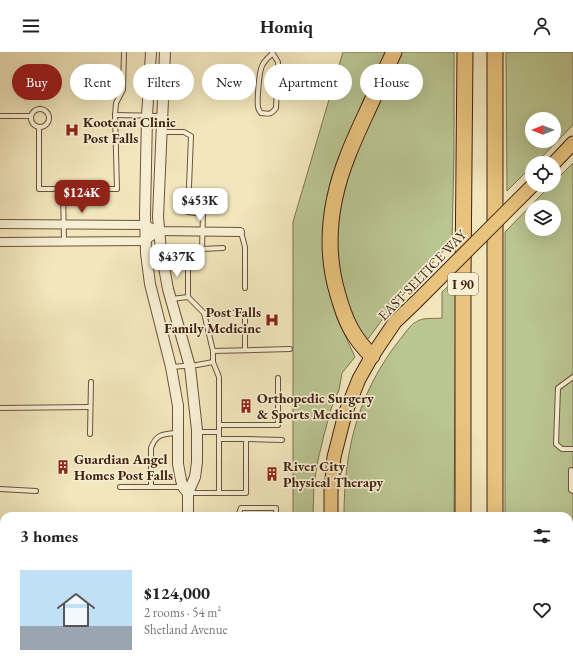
<!DOCTYPE html>
<html lang="en">
<head>
<meta charset="utf-8">
<style>
  body { margin:0; font-family:"EB Garamond",serif; background:#f6f6f6; color:#222; height:100vh; display:flex; flex-direction:column; font-size:15px; white-space:nowrap }
  * { box-sizing:border-box; margin:0 }
  p { font-size:13px; color:#767676 }
  .icon { flex:none; width:22px; height:22px; fill:none; stroke:currentColor; stroke-width:2; stroke-linecap:round; stroke-linejoin:round }
  .map { position:relative; flex:1; overflow:hidden }
  .panel { position:absolute; left:0px; top:460px; width:573px; height:156px; display:flex; flex-direction:column; background:#fff; border-radius:12px 12px 0 0; box-shadow:0 4px 16px #0002 }
  .panel>* { flex:none }
  .top-card { position:absolute; left:12px; top:12px; width:549px; height:36px; display:flex; gap:8px }
  .needle { width:26px; rotate:270deg }
  .controls { position:absolute; left:525px; top:60px; display:grid; gap:8px }
  .controls a { display:grid; place-items:center; width:36px; height:36px; border-radius:50%; background:#fff; box-shadow:0 4px 16px #0002; font-size:20px }
  .price { position:absolute; translate:-50% -34px; padding:0 9px; border-radius:8px; background:#fff; color:#222; font-size:13px; line-height:26px; filter:drop-shadow(0 1px 2px #0008) }
  .price::after { content:''; position:absolute; left:50%; top:24px; width:12px; height:9px; margin-left:-6px; background:inherit; clip-path:polygon(0 0,100% 0,50% 100%) }
  .price.selected { background:#8f2418; color:#fff }
  ul { padding:0; list-style:none }
  li { display:flex; align-items:center; gap:12px; height:100px; padding:0 20px }
  li span { display:grid; place-items:center; flex:none; width:112px; height:80px; border-radius:0px; color:#555 }
  li>.icon { margin-inline-start:auto }
  span .icon { width:48px; height:48px; fill:#fffc; stroke-width:1 }
  li b { font-size:17px }
  h2 { display:flex; justify-content:space-between; align-items:center; height:48px; padding:0 20px; font-size:17px }
  .tag { padding:0 14px; border-radius:18px; background:#fff; box-shadow:0 4px 16px #0002; font-size:14px; line-height:36px }
  .tag.selected { background:#8f2418; color:#fff }
  header { display:flex; justify-content:space-between; align-items:center; height:52px; padding:0 20px; background:#fff; font-size:18px; font-weight:700 }
  .map>svg:first-child { display:block }
</style>
</head>
<body>
<header><svg class="icon" aria-label="menu" viewBox="0 0 24 24"><path d="M4 6h16M4 12h16M4 18h16"/></svg>Homiq<svg class="icon" aria-label="person" viewBox="0 0 24 24"><circle cx="12" cy="8" r="4"/><path d="M4 21q1-7 8-7t8 7"/></svg></header>
<div class="map">
<svg width="573" height="616" viewBox="0 0 573 616">
  <rect width="100%" height="100%" fill="#f2e6bc"/>
  <filter id="stains"><feTurbulence type="fractalNoise" baseFrequency=".005" numOctaves="4"/><feColorMatrix values="0 0 0 0 .2 0 0 0 0 .09 0 0 0 0 .02 0 0 0 .5 -.17"/></filter>
  <radialGradient id="worn" r=".72"><stop offset=".6" stop-color="#630" stop-opacity="0"/><stop offset="1" stop-color="#630" stop-opacity=".3"/></radialGradient>
  <g fill="#bac591" stroke="#7c7352" fill-rule="evenodd">
    <path d="M 343,0 L 387,0 L 341,107 L 330,238 L 337,266 L 355,305 L 342,321 L 339,338 L 331,357 L 324,383 L 318,408 L 314,431 L 313,464 L 293,464 L 293,170 Z"/>
    <path d="M 401,0 L 454,0 L 454,101 L 452,190 L 408,237 L 384,265 L 368,287 L 362,286 L 343,242 L 336,190 L 341,143 L 358,92 Z"/>
    <path d="M 506,0 L 573,0 L 573,73 L 536,111 L 532,111 L 532,114 L 507,139 ZM 532,67 L 554,67 L 554,89 L 532,89 Z"/>
    <path d="M 573,111 L 573,616 L 506,616 L 506,612 L 569,612 L 569,464 L 505,464 L 505,180 L 551,133 L 554,133 L 554,130 ZM 532,155 L 554,155 L 554,177 L 532,177 Z"/>
    <path d="M 456,227 L 454,464 L 344,464 C 344,402 356,349 392,298 C 398,290 403,283 409,276 C 411,274 413,271 416,270 C 422,265 435,267 442,266 L 442,240 Z"/>
    <rect x="343" y="612" width="110" height="4"/>
  </g>
  <g fill="none" stroke-linecap="round" stroke-linejoin="round">
    <defs>
      <g id="service">
        <path d="M 272,0 L 278,10 L 278,15 L 276,56 C 271,63 269,62 261,61 C 259,58 259,59 258,55 C 257,49 259,20 262,14 C 264,9 269,5 272,2"/>
        <circle cx="40" cy="66" r="9"/>
        <path d="M 115,63 L 162,64"/>
        <path d="M 0,64 L 30,64"/>
        <path d="M 39,75 L 39,137 L 117,137 L 115,63 L 116,51 L 123,38 L 124,0"/>
        <path d="M 162,80 L 184,80 L 191,84 L 188,160 L 203,162 L 202,197 L 188,204 L 188,245"/>
        <path d="M 63,137 L 64,189"/>
        <path d="M 241,180 L 245,195 L 245,236"/>
        <path d="M 202,197 L 223,196"/>
        <path d="M 171,247 L 188,245 L 204,261 L 213,299 L 213,310"/>
        <path d="M 204,261 L 245,261 L 245,274"/>
        <path d="M 245,283 L 245,298"/>
        <path d="M 213,299 L 290,297"/>
        <path d="M 171,315 L 197,313 L 213,310 L 219,325 L 219,380"/>
        <path d="M 573,325 L 558,336 L 556,392 L 562,397 L 573,397"/>
        <path d="M 0,356 L 90,355"/>
        <path d="M 219,373 L 278,373 L 278,326"/>
        <path d="M 90,382 L 91,330"/>
        <path d="M 219,387 L 246,387 L 246,441 L 219,441"/>
        <path d="M 246,387 L 282,388"/>
        <path d="M 571,418 L 571,438 L 573,439"/>
        <path d="M 120,435 L 183,435"/>
        <path d="M 151,435 L 151,396 C 156,382 163,382 177,381"/>
        <path d="M 0,437 L 36,439"/>
        <path d="M 189,441 L 219,441 L 219,380 L 197,380"/>
        <path d="M 211,464 L 238,464"/>
        <path d="M 238,464 L 241,456 L 276,456 L 276,464"/>
        <path d="M 0,507 L 4,507"/>
        <path d="M 0,601 L 4,601"/>
        <path d="M 167,616 L 167,612"/>
        <path d="M 222,616 L 222,613 L 278,614 L 278,616"/>
      </g>
      <g id="minor">
        <path d="M 0,172 L 145,173 L 159,179 L 240,180"/>
        <path d="M 0,190 L 145,189 L 159,179"/>
      </g>
      <g id="tertiary">
        <path d="M 151,0 L 147,64 L 145,163 L 146,201 L 150,232 L 171,315 L 178,354 L 178,412 L 181,428 L 183,435 L 188,441"/>
        <path d="M 165,0 L 158,165 L 161,199 L 168,237 L 190,315 L 197,378 L 197,410 L 195,425 L 188,441 L 188,464"/>
        <path d="M 188,616 L 188,612"/>
      </g>
      <g id="primary">
        <path d="M 554,111 L 573,91"/>
        <path d="M 331,464 L 331,439 L 334,405 L 345,362 L 359,327 L 372,304 L 395,270 L 416,250"/>
        <path d="M 330,612 L 330,616"/>
      </g>
      <g id="motorway">
        <path d="M 495,0 L 495,464"/>
        <path d="M 372,304 C 353,286 345,268 338,243 C 324,197 330,148 348,103 C 353,90 359,77 365,64 C 375,43 384,21 394,0"/>
        <path d="M 463,464 L 463,225 L 465,0"/>
        <path d="M 463,616 L 463,612"/>
        <path d="M 495,616 L 495,612"/>
      </g>
    </defs>
    <use href="#service" stroke="#6c523c" stroke-width="6"/>
    <use href="#minor" stroke="#6c523c" stroke-width="10"/>
    <use href="#tertiary" stroke="#6c523c" stroke-width="12"/>
    <use href="#primary" stroke="#3f2112" stroke-width="15"/>
    <use href="#motorway" stroke="#3f2112" stroke-width="17"/>
    <use href="#service" stroke="#f7efd3" stroke-width="4"/>
    <use href="#minor" stroke="#f7efd3" stroke-width="8"/>
    <use href="#tertiary" stroke="#f7efd3" stroke-width="10"/>
    <use href="#primary" stroke="#e9c37e" stroke-width="13"/>
    <use href="#motorway" stroke="#e9c37e" stroke-width="15"/>
    <defs>
      <path id="primary-bridge" d="M 416,250 L 533,133"/>
    </defs>
    <use href="#primary-bridge" stroke="#3f2112" stroke-width="15" stroke-linecap="butt"/>
    <use href="#primary-bridge" stroke="#e9c37e" stroke-width="13"/>
  </g>
  <defs>
    <symbol id="hospital-bare" viewBox="-9 -9 18 18"><path d="M-5-5h3v3.5h4V-5h3V5h-3V1.5h-4V5h-3Z" fill="#8f2418" stroke="#f7efd3" stroke-width="2.5" paint-order="stroke"/></symbol>
    <symbol id="building-bare" viewBox="-9 -9 18 18"><path d="M-4-6H4V6H1V3H-1V6H-4ZM-2.5-4.3h1.7v1.8h-1.7ZM.8-4.3h1.7v1.8H.8ZM-2.5-1h1.7V.8h-1.7ZM.8-1h1.7V.8H.8Z" fill="#8f2418" stroke="#f7efd3" stroke-width="2.5" paint-order="stroke"/></symbol>
  </defs>
  <g fill-rule="evenodd">
    <use href="#hospital-bare" x="62" y="68" width="20" height="20"/>
    <use href="#hospital-bare" x="262" y="258" width="20" height="20"/>
    <use href="#building-bare" x="236" y="344" width="20" height="20"/>
    <use href="#building-bare" x="53" y="405" width="20" height="20"/>
    <use href="#building-bare" x="262" y="412" width="20" height="20"/>
  </g>
  <g text-anchor="middle" dominant-baseline="central" stroke-width="3.5" stroke-linejoin="round" paint-order="stroke">
    <rect fill="#f7efd3" stroke="#765f4c" stroke-width="1" x="448" y="221" width="30" height="22" rx="3"/>
    <g font-size="13" font-weight="bold" fill="#3f2112">
      <text x="463" y="232">I 90</text>
    </g>
    <g font-size="14" font-weight="bold" fill="#3f2112" stroke="#f7efd3" text-anchor="start">
      <text x="83" y="70">Kootenai Clinic<tspan x="83" dy="16">Post Falls</tspan></text>
      <text x="261" y="260" text-anchor="end">Post Falls<tspan x="261" dy="16">Family Medicine</tspan></text>
      <text x="257" y="346">Orthopedic Surgery<tspan x="257" dy="16">&amp; Sports Medicine</tspan></text>
      <text x="74" y="407">Guardian Angel<tspan x="74" dy="16">Homes Post Falls</tspan></text>
      <text x="283" y="414">River City<tspan x="283" dy="16">Physical Therapy</tspan></text>
    </g>
    <g font-size="14" fill="#3f2112" stroke="#f7efd3">
      <text transform="translate(422 223) rotate(-46)">EAST SELTICE WAY</text>
    </g>
  </g>
  <rect width="100%" height="100%" filter="url(#stains)"/>
  <rect width="100%" height="100%" fill="url(#worn)"/>
</svg>
<div class="controls">
<a><svg class="needle" viewBox="-14 -14 28 28"><path d="M0-13l5 13h-10z" fill="#e53935"/><path d="M0 13l5-13h-10z" fill="#767676"/></svg></a>
<a><svg class="icon" aria-label="locate" viewBox="0 0 24 24"><circle cx="12" cy="12" r="6"/><path d="M12 2v4M12 18v4M2 12h4M18 12h4"/></svg></a>
<a><svg class="icon" aria-label="layers" viewBox="0 0 24 24"><path d="M12 4l9 5-9 5-9-5zM3 14l9 5 9-5"/></svg></a>
</div>
<b class="price selected" style="left:82px;top:162px">$124K</b>
<b class="price" style="left:200px;top:170px">$453K</b>
<b class="price" style="left:177px;top:226px">$437K</b>
<div class="top-card">
<a class="tag selected">Buy</a>
<a class="tag">Rent</a>
<a class="tag">Filters</a>
<a class="tag">New</a>
<a class="tag">Apartment</a>
<a class="tag">House</a>
</div>
<section class="panel">
<h2>3 homes<svg class="icon" aria-label="filters" viewBox="0 0 24 24"><path d="M4 7h16M4 17h16"/><circle cx="9" cy="7" r="2"/><circle cx="15" cy="17" r="2"/></svg></h2>
<ul>
<li><span style="background:linear-gradient(#bfe0f5 70%,#9aa5b1 0)"><svg class="icon" aria-label="home" viewBox="0 0 24 24"><path d="M3 11l9-7 9 7M6 9v11h12V9"/></svg></span><div><b>$124,000</b><p>2 rooms · 54 m²</p><p>Shetland Avenue</p></div><svg class="icon" aria-label="heart" viewBox="0 0 24 24"><path d="M12 20l-8-8c-3-5 5-10 8-4 3-6 11-1 8 4z"/></svg></li>
</ul>
</section>
</div>
</body>
</html>
